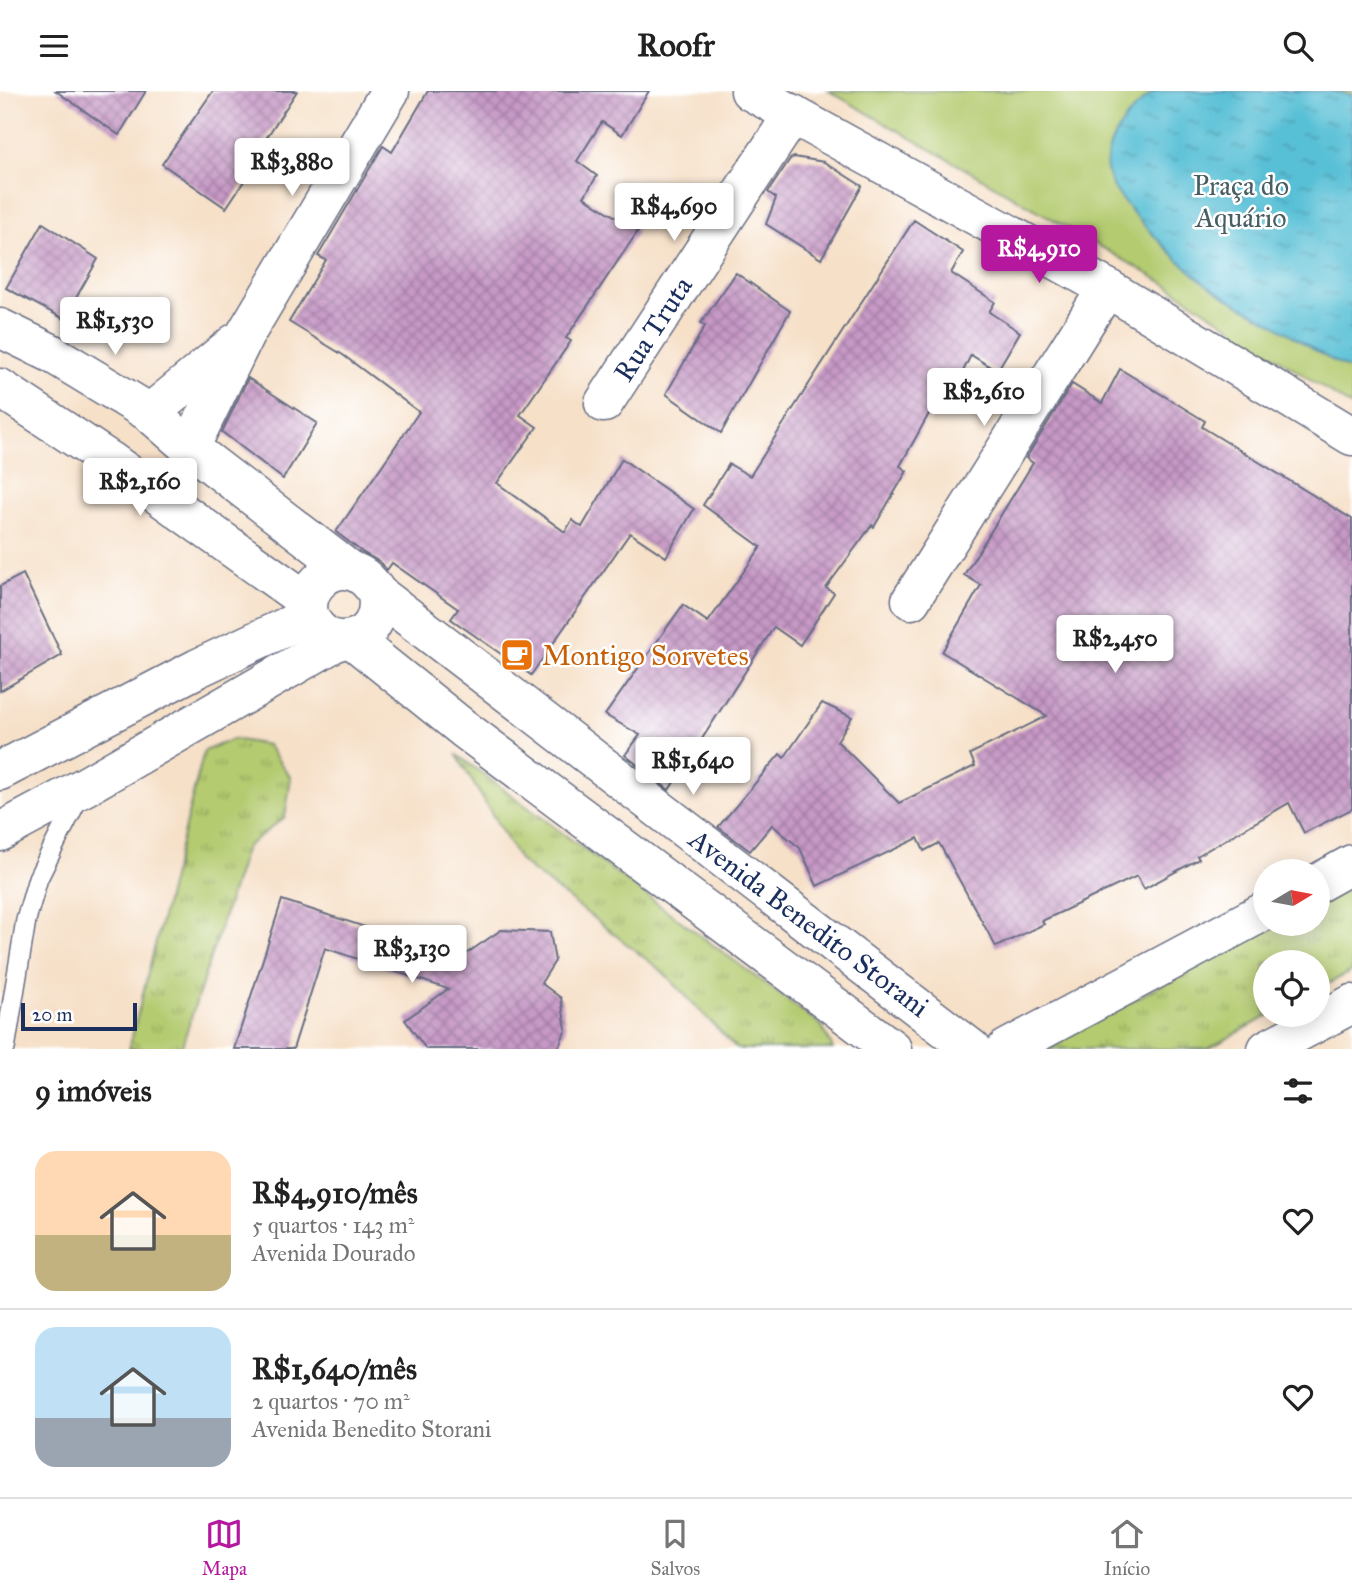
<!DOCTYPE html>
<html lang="pt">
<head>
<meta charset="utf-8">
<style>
  body { margin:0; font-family:"IM FELL Great Primer",serif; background:#f2f2f2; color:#222; height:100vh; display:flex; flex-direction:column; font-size:26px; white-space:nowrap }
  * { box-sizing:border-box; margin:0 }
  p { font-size:23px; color:#767676 }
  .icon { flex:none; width:38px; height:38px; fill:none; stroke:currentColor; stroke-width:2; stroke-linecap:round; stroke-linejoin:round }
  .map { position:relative; height:958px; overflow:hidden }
  .drawer { display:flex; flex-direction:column; background:#fff; flex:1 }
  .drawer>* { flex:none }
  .needle { width:46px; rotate:80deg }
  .buttons { position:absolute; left:1253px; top:768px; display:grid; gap:14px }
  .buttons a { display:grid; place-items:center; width:77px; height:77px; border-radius:50%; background:#fff; box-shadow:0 4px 18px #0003; font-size:35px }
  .scale { position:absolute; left:21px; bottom:18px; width:116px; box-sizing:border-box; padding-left:7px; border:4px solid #1b2f5e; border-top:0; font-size:19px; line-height:24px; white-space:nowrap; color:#1b2f5e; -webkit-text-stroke:5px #fff; paint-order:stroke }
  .price { position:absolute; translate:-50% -60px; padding:0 16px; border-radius:7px; background:#fff; color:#222; font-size:23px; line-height:46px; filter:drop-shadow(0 2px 4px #0008) }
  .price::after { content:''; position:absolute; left:50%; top:42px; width:21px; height:16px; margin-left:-10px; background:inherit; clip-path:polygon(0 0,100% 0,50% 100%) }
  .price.on { background:#b5179e; color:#fff }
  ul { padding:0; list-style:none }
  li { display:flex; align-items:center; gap:21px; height:175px; padding:0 35px }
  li+li { border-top:2px solid #e0e0e0 }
  li span { display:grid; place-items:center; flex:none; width:196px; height:140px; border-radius:21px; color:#555 }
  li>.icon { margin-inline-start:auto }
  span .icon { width:84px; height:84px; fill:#fffc; stroke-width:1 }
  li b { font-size:30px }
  h2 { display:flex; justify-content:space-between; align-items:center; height:84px; padding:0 35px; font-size:30px }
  header { display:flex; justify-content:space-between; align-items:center; height:91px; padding:0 35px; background:#fff; font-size:32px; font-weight:700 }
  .tab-bar { display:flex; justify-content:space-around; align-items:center; height:98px; border-top:2px solid #e0e0e0; background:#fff; font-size:19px; color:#767676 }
  .tab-bar a { display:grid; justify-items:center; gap:4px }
  .tab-bar .on { color:#b5179e }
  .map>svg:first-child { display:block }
</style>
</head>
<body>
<header><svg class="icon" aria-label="menu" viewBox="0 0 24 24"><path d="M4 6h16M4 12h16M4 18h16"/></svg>Roofr<svg class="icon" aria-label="search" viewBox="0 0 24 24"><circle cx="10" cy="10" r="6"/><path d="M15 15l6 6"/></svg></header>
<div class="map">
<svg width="1352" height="958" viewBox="0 0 1352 958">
  <defs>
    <pattern id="grass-tufts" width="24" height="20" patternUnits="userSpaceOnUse" patternTransform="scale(1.75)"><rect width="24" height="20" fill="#b4cb6f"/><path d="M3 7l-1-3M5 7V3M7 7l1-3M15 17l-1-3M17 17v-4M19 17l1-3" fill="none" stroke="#92a55e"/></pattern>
    <pattern id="water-ripples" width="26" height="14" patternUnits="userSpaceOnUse" patternTransform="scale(1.75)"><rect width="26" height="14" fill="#59c0d6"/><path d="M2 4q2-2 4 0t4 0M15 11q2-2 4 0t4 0" fill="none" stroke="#499cb1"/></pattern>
    <pattern id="building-cross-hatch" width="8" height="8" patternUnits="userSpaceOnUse" patternTransform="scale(1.75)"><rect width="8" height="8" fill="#c799c6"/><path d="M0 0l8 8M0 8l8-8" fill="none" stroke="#a17da4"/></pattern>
  </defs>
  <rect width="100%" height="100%" fill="#fff"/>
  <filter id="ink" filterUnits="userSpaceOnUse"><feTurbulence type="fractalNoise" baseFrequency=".0143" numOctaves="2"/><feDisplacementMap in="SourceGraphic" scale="14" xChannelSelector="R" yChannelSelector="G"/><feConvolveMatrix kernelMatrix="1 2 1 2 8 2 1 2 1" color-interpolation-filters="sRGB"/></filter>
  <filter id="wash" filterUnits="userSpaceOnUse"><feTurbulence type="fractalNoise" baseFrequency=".00686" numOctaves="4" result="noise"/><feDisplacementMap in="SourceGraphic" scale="28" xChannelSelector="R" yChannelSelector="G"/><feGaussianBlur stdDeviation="1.57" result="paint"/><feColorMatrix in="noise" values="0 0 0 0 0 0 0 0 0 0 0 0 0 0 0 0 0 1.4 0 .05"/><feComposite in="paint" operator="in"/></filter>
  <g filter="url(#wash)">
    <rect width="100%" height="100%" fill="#f6e0c8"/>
    <g fill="url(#grass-tufts)" stroke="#687d66" stroke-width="2">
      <path d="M 233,648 L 267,654 L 291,687 L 285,726 L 246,756 L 181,958 L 129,958 L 204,660 Z"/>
      <path d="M 456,663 L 822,935 L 833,958 L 737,958 L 663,881 L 520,770 Z"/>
      <path d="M 1352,791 L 1352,880 L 1318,898 L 1318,872 L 1265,872 L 1265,924 L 1270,924 L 1208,958 L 1043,958 L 1274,833 L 1318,833 L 1318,809 Z"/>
    </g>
    <path fill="#b4cb6f" stroke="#687d66" stroke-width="2" d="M 829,0 L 1352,0 L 1352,316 L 1164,192 Z"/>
    <path fill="url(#water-ripples)" stroke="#3a789a" stroke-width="2" d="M 1155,0 L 1327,0 L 1352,4 L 1352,279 C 1323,267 1296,246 1269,230 C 1246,217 1220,205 1200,188 C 1178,170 1115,109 1108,84 C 1099,53 1133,16 1155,0 Z"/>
    <g id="blocks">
      <g fill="url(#building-cross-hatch)">
        <path d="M 56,0 L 146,0 L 119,44 Z"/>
        <path d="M 213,0 L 297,0 L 250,72 L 254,75 L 226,117 L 162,73 Z"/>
        <path d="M 428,0 L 649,0 L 622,44 L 602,31 L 577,70 L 597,85 L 584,106 L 638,140 L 566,247 L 571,250 L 520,324 L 537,336 L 497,392 L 565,441 L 572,429 L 582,436 L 622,368 L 694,418 L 666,466 L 630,442 L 531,584 L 451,528 L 458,518 L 392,472 L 387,479 L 380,471 L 362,461 L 336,441 L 419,321 L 343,264 L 289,231 L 326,169 L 318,165 L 383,55 L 392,61 Z"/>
        <path d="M 794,66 L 824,71 L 862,95 L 821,168 L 766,133 L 776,107 L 768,101 L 790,68 Z"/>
        <path d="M 914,129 L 963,161 L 951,182 L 995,211 L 989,221 L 1020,241 L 997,280 L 971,264 L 946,315 L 936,310 L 900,375 L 907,380 L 874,436 L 872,434 L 826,497 L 834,502 L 800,554 L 774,536 L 669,699 L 625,664 L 640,644 L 605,624 L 683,514 L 708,531 L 761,456 L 703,414 L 729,373 L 750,385 Z"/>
        <path d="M 43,132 L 98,168 L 64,228 L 6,197 Z"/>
        <path d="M 736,182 L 790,220 L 721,342 L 666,303 L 705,235 L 701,232 Z"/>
        <path d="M 1120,278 L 1205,330 L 1202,336 L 1352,428 L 1352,718 L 1304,742 L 1289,712 L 1197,765 L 1199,768 L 1144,798 L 1137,785 L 1042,830 L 1044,833 L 996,856 L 939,752 L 924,760 L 918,747 L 817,795 L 800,757 L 772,734 L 750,760 L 718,736 L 780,663 L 784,667 L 822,612 L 852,626 L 837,650 L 899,712 L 975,675 L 970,663 L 1047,625 L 942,561 L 981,494 L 964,484 L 1033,372 L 1026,367 L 1072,293 L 1102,312 Z"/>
        <path d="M 248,287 L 317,332 L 283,388 L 222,341 Z"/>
        <path d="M 23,483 L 62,564 L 0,600 L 0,495 Z"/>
        <path d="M 282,809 L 460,867 L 501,839 L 550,841 L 555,870 L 541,892 L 561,907 L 566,938 L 558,958 L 426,958 L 405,929 L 448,898 L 325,857 L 293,958 L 234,958 Z"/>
      </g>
    </g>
  </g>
  <g filter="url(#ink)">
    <use href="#blocks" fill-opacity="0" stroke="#686d83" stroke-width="2"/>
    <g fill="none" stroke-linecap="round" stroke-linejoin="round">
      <defs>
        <path id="service" d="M 5,958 L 26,829 L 38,787 L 80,703"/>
        <g id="minor">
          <path d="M 750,0 L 1107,197 L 1352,345"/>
          <path d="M 604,312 L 793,23"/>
          <path d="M 150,322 L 235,252"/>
          <path d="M 190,357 L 245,244 L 390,0"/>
          <path d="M 911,509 L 1107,197"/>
          <path d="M 0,680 L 198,577 L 309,525"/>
          <path d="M 0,741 L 84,696 L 337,550"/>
        </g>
        <g id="secondary">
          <path d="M 0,237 L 51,262 L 150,322 L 190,357 L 349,479"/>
          <path d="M 0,297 L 109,369 L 308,511"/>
          <path d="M 377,502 C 381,527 370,549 341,549 C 334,549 327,546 321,541 C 281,508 344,445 377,502 L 972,958"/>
          <path d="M 353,549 L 464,638 L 892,958"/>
        </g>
        <g id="primary">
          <path d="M 1318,792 L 1352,773"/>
          <path d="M 1006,958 L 1265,820"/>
          <path d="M 1267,958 L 1352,913"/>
        </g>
      </defs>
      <use href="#service" stroke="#686d83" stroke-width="22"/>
      <use href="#minor" stroke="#686d83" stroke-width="41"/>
      <use href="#secondary" stroke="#686d83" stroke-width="41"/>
      <use href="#primary" stroke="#686d83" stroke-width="41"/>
      <use href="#service" stroke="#fff" stroke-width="19"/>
      <use href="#minor" stroke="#fff" stroke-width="38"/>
      <use href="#secondary" stroke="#fff" stroke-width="38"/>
      <use href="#primary" stroke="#fff" stroke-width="38"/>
    </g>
  </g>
  <defs>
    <symbol id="cafe-square" viewBox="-11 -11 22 22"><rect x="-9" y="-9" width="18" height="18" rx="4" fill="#e8710a" stroke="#fff"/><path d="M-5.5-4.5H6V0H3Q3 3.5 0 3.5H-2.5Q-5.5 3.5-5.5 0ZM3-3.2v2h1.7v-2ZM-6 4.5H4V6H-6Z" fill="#fff"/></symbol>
  </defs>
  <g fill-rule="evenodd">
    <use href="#cafe-square" x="498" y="545" width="38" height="38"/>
  </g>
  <g text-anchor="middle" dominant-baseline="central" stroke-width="5" stroke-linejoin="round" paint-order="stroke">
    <g font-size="28" fill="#495e63" stroke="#fff">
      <text x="1241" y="94">Praça do<tspan x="1241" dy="32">Aquário</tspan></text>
    </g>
    <g font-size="28" fill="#1b2f5e" stroke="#fff">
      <text transform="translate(653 238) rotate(-57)">Rua Truta</text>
      <text transform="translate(809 832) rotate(37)">Avenida Benedito Storani</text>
    </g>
    <g font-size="28" fill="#c56008" stroke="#fff" text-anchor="start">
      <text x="542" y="564">Montigo Sorvetes</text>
    </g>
  </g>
</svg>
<div class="buttons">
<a><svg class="needle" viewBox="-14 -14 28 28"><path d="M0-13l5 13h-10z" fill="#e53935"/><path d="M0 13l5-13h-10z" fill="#767676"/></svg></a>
<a><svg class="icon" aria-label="locate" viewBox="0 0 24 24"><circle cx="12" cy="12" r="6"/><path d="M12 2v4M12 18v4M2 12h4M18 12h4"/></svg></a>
</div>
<div class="scale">20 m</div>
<b class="price" style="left:292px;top:107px">R$3,880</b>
<b class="price" style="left:674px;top:152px">R$4,690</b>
<b class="price on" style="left:1039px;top:194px">R$4,910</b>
<b class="price" style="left:115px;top:266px">R$1,530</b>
<b class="price" style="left:984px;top:337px">R$2,610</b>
<b class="price" style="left:140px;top:427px">R$2,160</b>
<b class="price" style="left:1115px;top:584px">R$2,450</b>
<b class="price" style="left:693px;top:706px">R$1,640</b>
<b class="price" style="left:412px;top:894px">R$3,130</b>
</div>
<section class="drawer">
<h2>9 imóveis<svg class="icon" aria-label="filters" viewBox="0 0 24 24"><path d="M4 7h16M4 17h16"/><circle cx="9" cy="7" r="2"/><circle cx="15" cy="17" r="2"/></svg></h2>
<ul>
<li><span style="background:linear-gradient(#ffd9b3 60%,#c2b280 0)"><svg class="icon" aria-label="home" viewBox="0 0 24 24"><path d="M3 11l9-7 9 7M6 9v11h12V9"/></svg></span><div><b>R$4,910/mês</b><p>5 quartos · 143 m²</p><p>Avenida Dourado</p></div><svg class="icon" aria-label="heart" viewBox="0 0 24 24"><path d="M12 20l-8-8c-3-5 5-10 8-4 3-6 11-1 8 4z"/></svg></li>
<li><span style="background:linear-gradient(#bfe0f5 65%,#9aa5b1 0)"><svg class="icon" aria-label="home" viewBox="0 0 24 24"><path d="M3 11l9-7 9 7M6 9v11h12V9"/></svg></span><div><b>R$1,640/mês</b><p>2 quartos · 70 m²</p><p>Avenida Benedito Storani</p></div><svg class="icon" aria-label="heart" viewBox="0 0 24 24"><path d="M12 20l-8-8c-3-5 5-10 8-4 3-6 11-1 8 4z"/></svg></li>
</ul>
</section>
<nav class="tab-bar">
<a class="on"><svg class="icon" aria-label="map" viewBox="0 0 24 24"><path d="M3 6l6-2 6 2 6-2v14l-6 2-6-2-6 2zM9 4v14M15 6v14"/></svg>Mapa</a>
<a><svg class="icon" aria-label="saved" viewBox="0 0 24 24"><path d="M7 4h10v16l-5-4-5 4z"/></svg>Salvos</a>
<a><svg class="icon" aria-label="home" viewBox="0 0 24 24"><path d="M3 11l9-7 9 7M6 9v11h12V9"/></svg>Início</a>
</nav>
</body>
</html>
